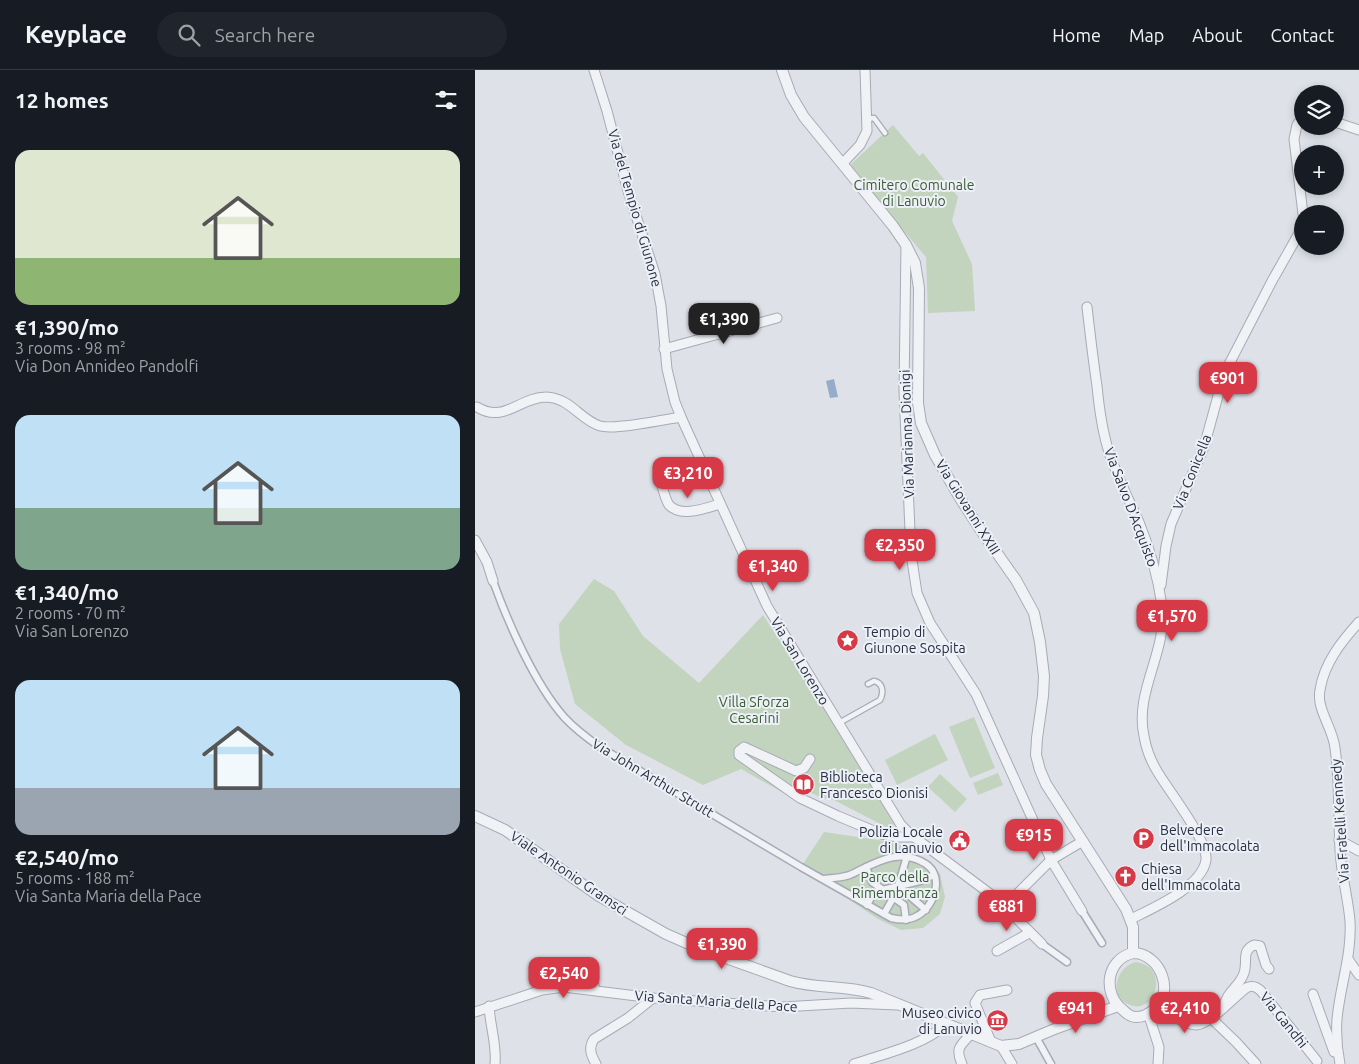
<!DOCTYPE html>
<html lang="en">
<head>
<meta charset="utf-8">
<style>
  body { margin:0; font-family:Ubuntu,sans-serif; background:#20242c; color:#f1f3f6; height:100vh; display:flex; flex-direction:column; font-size:19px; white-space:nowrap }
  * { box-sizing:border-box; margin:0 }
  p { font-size:16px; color:#9ea1a6 }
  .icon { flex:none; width:28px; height:28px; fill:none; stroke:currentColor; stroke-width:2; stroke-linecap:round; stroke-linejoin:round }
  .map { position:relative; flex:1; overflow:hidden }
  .drawer { display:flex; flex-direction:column; background:#171b24; width:475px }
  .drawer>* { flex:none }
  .controls { position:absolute; left:819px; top:15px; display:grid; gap:10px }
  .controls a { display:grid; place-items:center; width:50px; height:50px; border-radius:50%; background:#171b24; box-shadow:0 2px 8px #0003; font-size:25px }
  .price { position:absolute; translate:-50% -42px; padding:0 11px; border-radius:10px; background:#d73947; color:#fff; font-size:16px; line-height:32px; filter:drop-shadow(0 1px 2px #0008) }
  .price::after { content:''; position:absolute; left:50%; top:30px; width:15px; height:11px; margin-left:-8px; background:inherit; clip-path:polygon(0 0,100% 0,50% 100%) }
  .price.selected { background:#222; color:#fff }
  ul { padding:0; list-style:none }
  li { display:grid; align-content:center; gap:10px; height:265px; padding:0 15px }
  li span { display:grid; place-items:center; height:155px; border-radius:15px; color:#555 }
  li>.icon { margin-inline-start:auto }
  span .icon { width:90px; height:90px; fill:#fffc; stroke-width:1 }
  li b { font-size:21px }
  h2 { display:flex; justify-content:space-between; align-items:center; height:60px; padding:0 15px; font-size:21px }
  header { display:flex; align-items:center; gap:30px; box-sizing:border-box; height:70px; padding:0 25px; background:#171b24; border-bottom:1px solid #363941 }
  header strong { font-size:24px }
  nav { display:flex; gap:28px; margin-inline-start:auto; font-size:18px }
  .search { width:350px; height:45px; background:#20242c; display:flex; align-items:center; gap:12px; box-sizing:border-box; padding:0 18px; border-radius:28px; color:#9ea1a6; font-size:19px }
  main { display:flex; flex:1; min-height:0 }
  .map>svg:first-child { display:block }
</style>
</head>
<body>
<header>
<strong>Keyplace</strong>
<div class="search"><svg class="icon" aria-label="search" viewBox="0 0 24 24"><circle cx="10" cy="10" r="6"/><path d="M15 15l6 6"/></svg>Search here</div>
<nav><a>Home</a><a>Map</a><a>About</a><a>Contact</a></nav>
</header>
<main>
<section class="drawer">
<h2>12 homes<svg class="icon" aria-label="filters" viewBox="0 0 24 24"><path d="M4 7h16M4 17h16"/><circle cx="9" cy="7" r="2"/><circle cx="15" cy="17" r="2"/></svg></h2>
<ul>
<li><span style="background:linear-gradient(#dfe7d0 70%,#8fb573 0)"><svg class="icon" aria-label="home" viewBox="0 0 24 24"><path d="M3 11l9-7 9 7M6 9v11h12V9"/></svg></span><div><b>€1,390/mo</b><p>3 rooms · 98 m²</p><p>Via Don Annideo Pandolfi</p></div></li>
<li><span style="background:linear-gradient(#bfe0f5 60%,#7fa58c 0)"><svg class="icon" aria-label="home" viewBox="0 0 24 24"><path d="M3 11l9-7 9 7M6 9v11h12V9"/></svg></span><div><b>€1,340/mo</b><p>2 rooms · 70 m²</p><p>Via San Lorenzo</p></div></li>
<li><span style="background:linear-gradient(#bfe0f5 70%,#9aa5b1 0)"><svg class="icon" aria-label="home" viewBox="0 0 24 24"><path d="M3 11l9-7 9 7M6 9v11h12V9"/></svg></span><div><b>€2,540/mo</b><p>5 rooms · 188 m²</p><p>Via Santa Maria della Pace</p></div></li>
</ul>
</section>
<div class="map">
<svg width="884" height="994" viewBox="0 0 884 994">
  <rect width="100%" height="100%" fill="#dee1e8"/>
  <g fill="#c2d3be">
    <path d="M 418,55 L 444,86 L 448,83 L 483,127 L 477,151 L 497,194 L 500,241 L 453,243 L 451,187 L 374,96 Z"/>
    <path d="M 119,509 L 139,521 L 168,566 L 224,613 L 288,545 L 362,658 L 419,754 L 417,760 L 359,730 L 347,728 L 330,720 L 323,731 L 266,699 L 228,715 L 151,675 L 100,634 L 85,579 L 84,554 Z"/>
    <path d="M 499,647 L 520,698 L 495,708 L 474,657 Z"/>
    <path d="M 460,664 L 473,690 L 422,715 L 410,690 Z"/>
    <path d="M 523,703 L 528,715 L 503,725 L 498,713 Z"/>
    <path d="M 465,704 L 492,729 L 480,742 L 453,717 Z"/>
    <path d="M 349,762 L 410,771 L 428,776 L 451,790 L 465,804 L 470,827 L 465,844 L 448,858 L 426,860 L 403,849 L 326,797 Z"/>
    <path d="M 661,892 C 696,897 680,945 655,935 C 651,933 648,932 645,928 C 636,915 646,895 661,892 Z"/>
  </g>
  <path fill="#96accb" d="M 359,309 L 363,327 L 355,328 L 351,311 Z"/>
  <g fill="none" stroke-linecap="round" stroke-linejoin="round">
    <defs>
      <g id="service">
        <path d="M 392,49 L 399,48 L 410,63"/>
        <path d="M 364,653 L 405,630 C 409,622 408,613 399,611 L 393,614"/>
      </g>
      <g id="pedestrian">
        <path d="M 18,511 C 33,553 60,614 89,647 C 100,659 112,668 125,677 L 326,797 L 416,848 C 425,850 434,851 442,846 C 459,837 470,807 451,794 C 428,779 407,789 385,800 C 381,802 376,805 371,806 C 364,808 356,808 348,809"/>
        <path d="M 391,797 L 397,812 L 429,835 L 431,850"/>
        <path d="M 423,816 L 451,840"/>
        <path d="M 392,835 L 399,822 L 445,811 L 459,805"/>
        <path d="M 607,841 L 627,873"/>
        <path d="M 409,844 L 421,823 L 432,786"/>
        <path d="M 567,874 L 592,892"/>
        <path d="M 561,967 L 576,994"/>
      </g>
      <g id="minor">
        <path d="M 119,0 L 132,41 L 153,121 L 180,204 L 186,236 L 192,299 L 200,332 L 206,347 L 292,536 L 426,755 L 435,764 L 522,829 L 567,874"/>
        <path d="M 828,46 L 822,55 L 819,69 L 828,144"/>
        <path d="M 860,52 L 884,60"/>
        <path d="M 368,93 L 385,75 L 392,61 L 390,0"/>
        <path d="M 431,175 L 429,321 L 436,484 L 442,523 L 455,553 L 501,624 L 576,790 L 607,841"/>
        <path d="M 612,237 C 615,263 618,289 622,316 C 624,337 627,359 633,379 C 641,405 653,428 664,452 C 675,479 683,507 687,536 C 693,581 659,621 669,666 C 671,678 676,691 682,701 C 693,720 733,770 731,790 C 727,817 678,838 656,849"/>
        <path d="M 189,279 L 302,248"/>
        <path d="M 2,337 C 29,354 45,327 71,327 C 96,328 105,350 125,356 C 140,360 188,350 206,347"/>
        <path d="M 186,412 C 188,419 190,429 194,435 C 206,448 231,438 245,434"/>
        <path d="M 0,470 L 12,492 L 18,511"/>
        <path d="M 686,515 L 691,476 L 696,454 L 729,377 L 749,304 L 797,211 L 823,165 L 828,151"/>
        <path d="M 335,689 L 329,698 L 321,701 L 269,677 L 264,681 L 264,685 L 325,728 L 363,746 L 406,764 L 423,767 L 439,767"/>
        <path d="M 864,770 L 884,781"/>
        <path d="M 530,836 L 576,790 L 608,771"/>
        <path d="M 522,881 L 554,863"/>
        <path d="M 873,889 L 884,905"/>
        <path d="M 92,900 C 100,907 112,907 119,914 L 119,920"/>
        <path d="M 838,924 L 859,982"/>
        <path d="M 14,936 C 15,956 22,975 20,994"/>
        <path d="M 749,936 C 752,921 765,916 769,903 C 773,891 766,881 779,875 L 785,876 L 791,895 L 794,899"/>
        <path d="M 682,937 C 693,943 709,954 721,955 C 734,955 760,926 771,918 C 777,915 781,916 786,921 L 842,991"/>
        <path d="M 0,942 L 67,920 L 89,917 L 178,928 L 307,937 L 376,933 L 422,935"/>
        <path d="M 673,943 L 684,977 L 683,994"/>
        <path d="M 736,948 L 761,972 L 781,994"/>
        <path d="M 516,972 L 500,933 L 505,925 L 532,920"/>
        <path d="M 526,976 L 537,994"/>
        <path d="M 121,994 C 116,985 113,978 119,969 L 153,948 L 178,928"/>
        <path d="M 379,994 C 411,983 446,976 472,954"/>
        <path d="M 487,994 C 480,978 485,976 496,964"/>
        <path d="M 865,994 C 862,979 861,964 862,949 C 865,916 877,885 875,851 C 873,827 866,804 865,780 C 863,746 865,711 860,678 C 858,658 841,639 845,620 C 849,593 867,571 884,552"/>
      </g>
      <g id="tertiary">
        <path d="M 307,0 L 316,25 L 329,47 L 418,156 L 431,175 L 440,193 L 444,218 L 443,333 L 446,353 L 460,385 L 485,428 L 505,459 L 541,510 L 559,543 L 565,572 L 569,606 L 568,626 L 562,668 L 561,685 L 565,700 L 571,714 L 651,839 L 658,857 L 658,883"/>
        <path d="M 0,746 L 30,760 L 124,826 L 191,864 L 223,878 L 315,911 C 342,919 369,915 396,923 L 526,976 L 544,974 L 582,958 L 643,936"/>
        <path d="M 658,883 C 686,883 702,925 676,942 C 672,945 667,947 661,947 C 656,947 652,944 648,940 C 627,924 631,889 658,883 Z"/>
      </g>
    </defs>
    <use href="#service" stroke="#a7abb6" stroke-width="7"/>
    <use href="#pedestrian" stroke="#a7abb6" stroke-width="9"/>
    <use href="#minor" stroke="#a7abb6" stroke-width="11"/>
    <use href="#tertiary" stroke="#a7abb6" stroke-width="12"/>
    <use href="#service" stroke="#f1f2f6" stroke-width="4.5"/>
    <use href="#pedestrian" stroke="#f1f2f6" stroke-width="6"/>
    <use href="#minor" stroke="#f1f2f6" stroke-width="9"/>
    <use href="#tertiary" stroke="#f1f2f6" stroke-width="10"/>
  </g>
  <defs>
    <symbol id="sight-disc" viewBox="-11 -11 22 22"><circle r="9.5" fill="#d73947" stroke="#edf0f6"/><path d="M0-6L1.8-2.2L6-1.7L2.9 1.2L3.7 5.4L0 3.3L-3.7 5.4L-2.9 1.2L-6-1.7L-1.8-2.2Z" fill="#fff"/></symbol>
    <symbol id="library-disc" viewBox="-11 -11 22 22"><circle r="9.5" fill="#d73947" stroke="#edf0f6"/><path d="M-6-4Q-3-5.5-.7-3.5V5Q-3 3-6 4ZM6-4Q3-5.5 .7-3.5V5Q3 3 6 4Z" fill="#fff"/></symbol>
    <symbol id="parking-disc" viewBox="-11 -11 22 22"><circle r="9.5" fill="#d73947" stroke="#edf0f6"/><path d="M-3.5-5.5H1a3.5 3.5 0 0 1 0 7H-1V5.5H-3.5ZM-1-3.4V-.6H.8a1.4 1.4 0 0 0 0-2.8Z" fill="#fff"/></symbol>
    <symbol id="civic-disc" viewBox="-11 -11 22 22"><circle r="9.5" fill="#d73947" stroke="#edf0f6"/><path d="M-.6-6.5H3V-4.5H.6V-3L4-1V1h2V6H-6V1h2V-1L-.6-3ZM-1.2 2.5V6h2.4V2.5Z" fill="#fff"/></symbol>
    <symbol id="church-disc" viewBox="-11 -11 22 22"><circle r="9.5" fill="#d73947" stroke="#edf0f6"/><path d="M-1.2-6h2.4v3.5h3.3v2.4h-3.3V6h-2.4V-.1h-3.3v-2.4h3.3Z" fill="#fff"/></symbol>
    <symbol id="museum-disc" viewBox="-11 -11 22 22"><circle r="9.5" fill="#d73947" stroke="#edf0f6"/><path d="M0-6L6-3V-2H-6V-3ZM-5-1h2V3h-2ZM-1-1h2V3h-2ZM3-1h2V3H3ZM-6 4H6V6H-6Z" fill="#fff"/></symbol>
  </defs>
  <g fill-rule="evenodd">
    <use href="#sight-disc" x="360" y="558" width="25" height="25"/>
    <use href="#library-disc" x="316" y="702" width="25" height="25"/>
    <use href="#parking-disc" x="656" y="756" width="25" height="25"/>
    <use href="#civic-disc" x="472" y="758" width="25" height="25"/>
    <use href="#church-disc" x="638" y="794" width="25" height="25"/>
    <use href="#museum-disc" x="510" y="938" width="25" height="25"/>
  </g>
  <g text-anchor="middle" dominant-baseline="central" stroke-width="4" stroke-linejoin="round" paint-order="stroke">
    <g font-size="14" fill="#385d32" stroke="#edf0f6">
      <text x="439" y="115">Cimitero Comunale<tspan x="439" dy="16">di Lanuvio</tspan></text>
      <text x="279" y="632">Villa Sforza<tspan x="279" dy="16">Cesarini</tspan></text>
      <text x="420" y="807">Parco della<tspan x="420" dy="16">Rimembranza</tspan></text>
    </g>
    <g font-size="14" fill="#262e40" stroke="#edf0f6">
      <text transform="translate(160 138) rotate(74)">Via del Tempio di Giunone</text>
      <text transform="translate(432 364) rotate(-92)">Via Marianna Dionigi</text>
      <text transform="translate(717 402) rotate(-68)">Via Conicella</text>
      <text transform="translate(493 437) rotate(58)">Via Giovanni XXIII</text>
      <text transform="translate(656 437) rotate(69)">Via Salvo D'Acquisto</text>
      <text transform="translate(325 591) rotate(59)">Via San Lorenzo</text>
      <text transform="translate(178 708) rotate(31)">Via John Arthur Strutt</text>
      <text transform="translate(865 751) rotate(-94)">Via Fratelli Kennedy</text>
      <text transform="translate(94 803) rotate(34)">Viale Antonio Gramsci</text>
      <text transform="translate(241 931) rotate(4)">Via Santa Maria della Pace</text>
      <text transform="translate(809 950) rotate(51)">Via Gandhi</text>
    </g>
    <g font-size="14" fill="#262e40" stroke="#edf0f6" text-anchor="start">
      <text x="389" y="562">Tempio di<tspan x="389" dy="16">Giunone Sospita</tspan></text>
      <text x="345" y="707">Biblioteca<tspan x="345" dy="16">Francesco Dionisi</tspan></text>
      <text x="685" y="760">Belvedere<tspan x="685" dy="16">dell'Immacolata</tspan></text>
      <text x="468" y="762" text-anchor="end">Polizia Locale<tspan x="468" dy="16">di Lanuvio</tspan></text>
      <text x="666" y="799">Chiesa<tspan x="666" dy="16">dell'Immacolata</tspan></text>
      <text x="507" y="943" text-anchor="end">Museo civico<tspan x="507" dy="16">di Lanuvio</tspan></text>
    </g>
  </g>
</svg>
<div class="controls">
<a><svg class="icon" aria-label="layers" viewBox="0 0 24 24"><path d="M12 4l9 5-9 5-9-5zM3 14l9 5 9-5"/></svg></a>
<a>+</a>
<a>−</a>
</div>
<b class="price selected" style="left:249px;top:275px">€1,390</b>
<b class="price" style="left:753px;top:334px">€901</b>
<b class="price" style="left:213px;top:429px">€3,210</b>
<b class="price" style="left:425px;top:501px">€2,350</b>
<b class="price" style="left:298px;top:522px">€1,340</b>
<b class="price" style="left:697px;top:572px">€1,570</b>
<b class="price" style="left:559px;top:791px">€915</b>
<b class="price" style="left:532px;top:862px">€881</b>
<b class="price" style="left:247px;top:900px">€1,390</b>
<b class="price" style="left:89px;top:929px">€2,540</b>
<b class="price" style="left:601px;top:964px">€941</b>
<b class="price" style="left:710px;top:964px">€2,410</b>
</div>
</main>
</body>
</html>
